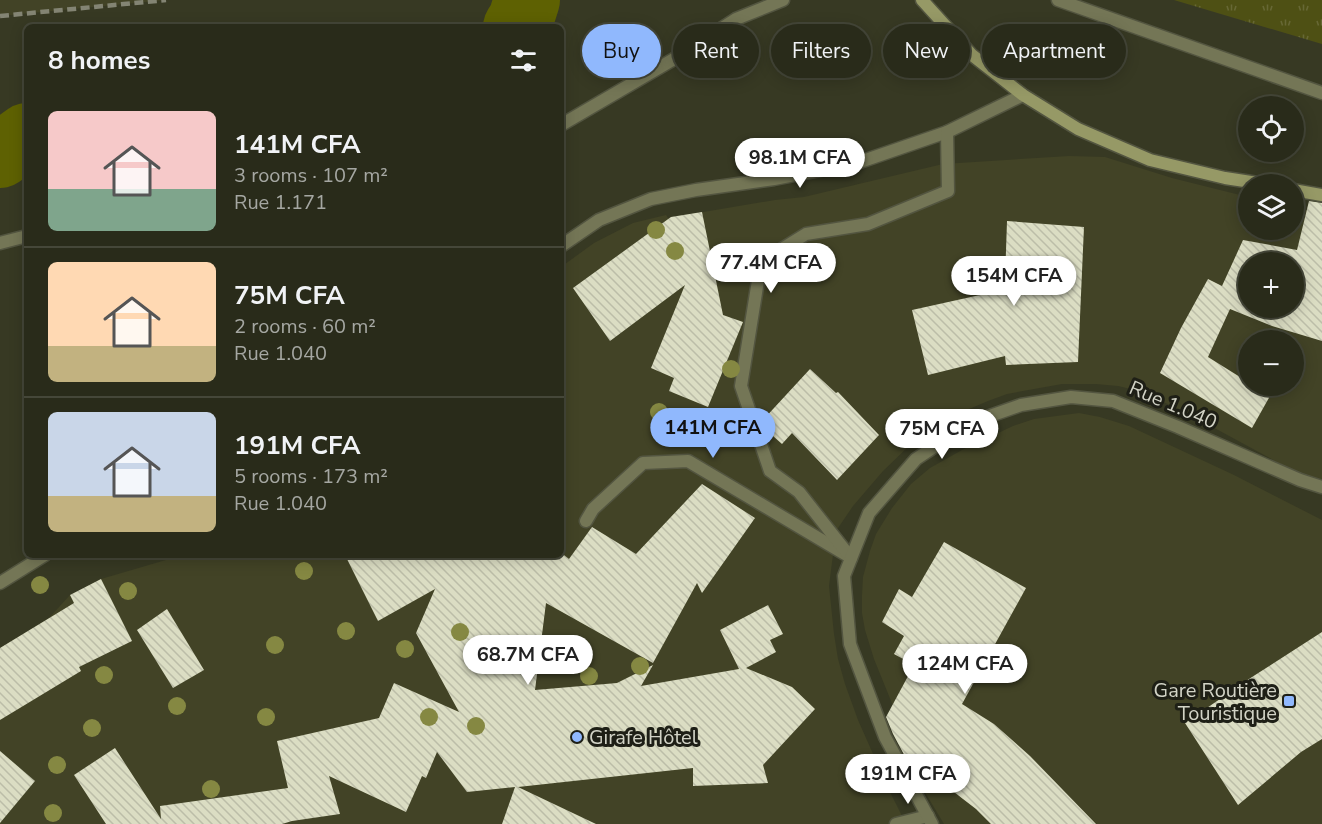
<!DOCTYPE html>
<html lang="en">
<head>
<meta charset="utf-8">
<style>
  body { margin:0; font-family:"Nunito Sans",sans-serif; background:#353727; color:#f1f3f6; height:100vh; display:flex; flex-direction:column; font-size:22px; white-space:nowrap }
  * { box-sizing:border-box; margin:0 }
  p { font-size:20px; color:#a5a7a2 }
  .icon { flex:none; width:33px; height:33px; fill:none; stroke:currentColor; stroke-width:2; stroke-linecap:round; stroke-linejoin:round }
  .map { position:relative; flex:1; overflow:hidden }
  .panel { position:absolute; left:24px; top:24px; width:540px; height:534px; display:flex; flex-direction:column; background:#292b1a; border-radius:9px; box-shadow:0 3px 15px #0003,0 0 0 2px #454739 }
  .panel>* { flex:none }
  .guide { position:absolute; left:582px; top:24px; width:570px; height:54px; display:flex; gap:12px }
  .buttons { position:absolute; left:1238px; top:96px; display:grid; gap:12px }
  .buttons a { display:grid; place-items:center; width:66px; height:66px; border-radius:50%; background:#292b1a; box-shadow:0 3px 15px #0003,0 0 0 2px #454739; font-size:30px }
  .price { position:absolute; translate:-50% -51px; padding:0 14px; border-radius:21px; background:#fff; color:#222; font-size:20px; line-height:39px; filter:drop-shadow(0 2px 3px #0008) }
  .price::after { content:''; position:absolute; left:50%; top:36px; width:18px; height:14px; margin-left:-9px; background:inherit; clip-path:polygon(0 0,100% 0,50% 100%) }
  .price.on { background:#90b8fd; color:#111 }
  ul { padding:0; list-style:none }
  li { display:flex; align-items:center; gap:18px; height:150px; padding:0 24px }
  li+li { border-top:2px solid #454739 }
  li span { display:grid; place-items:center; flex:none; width:168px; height:120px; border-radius:9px; color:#555 }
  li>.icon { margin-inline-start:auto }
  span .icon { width:72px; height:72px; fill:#fffc; stroke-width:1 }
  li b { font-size:26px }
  h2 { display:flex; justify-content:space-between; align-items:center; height:72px; padding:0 24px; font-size:26px }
  .pill { padding:0 21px; border-radius:27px; background:#292b1a; box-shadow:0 3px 15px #0003,0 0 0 2px #454739; font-size:21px; line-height:54px }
  .pill.on { background:#90b8fd; color:#111 }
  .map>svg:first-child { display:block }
</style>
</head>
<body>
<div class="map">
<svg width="1322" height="824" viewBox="0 0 1322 824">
  <defs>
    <pattern id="grass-tufts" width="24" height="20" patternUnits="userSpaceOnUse" patternTransform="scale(1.5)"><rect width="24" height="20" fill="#4e5014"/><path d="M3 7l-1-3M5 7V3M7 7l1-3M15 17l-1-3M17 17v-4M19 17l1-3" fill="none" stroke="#676835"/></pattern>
    <pattern id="building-back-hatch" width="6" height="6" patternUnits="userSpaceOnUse" patternTransform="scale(1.5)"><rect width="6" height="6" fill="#dbddc3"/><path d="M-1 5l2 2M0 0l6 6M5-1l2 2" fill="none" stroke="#bcbda8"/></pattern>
  </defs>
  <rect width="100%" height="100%" fill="#373923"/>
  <g fill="#424326" fill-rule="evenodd">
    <path d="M 0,0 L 166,0 L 0,16 Z"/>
    <path d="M 1069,156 L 1105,157 L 1172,178 L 1248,197 L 1248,230 L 1293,230 L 1293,207 L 1322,213 L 1322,479 L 1309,479 L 1301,475 L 1185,412 L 1159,400 L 1135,390 L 1118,386 L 1096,384 L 1062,384 L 1007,394 L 988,401 L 955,415 L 940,424 L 911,444 L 883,471 L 853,506 L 836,531 L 829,586 L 834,634 L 838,659 L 845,684 L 858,720 L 889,790 L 906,824 L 0,824 L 0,648 L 49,618 L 70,595 L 101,579 L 183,555 L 561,555 L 561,267 L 594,243 L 633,223 L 666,215 L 668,218 L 775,200 L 804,197 L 943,164 ZM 1248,262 L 1293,262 L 1293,308 L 1248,308 ZM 1248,340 L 1293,340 L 1293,386 L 1248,386 Z"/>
    <path d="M 1079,413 L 1100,417 L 1129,426 L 1234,475 L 1322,520 L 1322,824 L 944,824 L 914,774 L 902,728 L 874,659 L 865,630 L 862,613 L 862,595 L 863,577 L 870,551 L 876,534 L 892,508 L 911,484 L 930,468 L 962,450 L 1013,426 L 1034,419 Z"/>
  </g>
  <path fill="url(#grass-tufts)" d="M 1174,0 L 1322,0 L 1322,44 Z"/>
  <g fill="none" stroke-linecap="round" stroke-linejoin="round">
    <g stroke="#5e6102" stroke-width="66">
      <path d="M 516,27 L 521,19 L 527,0"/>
      <path d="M 0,155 L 27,136"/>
    </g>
  </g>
  <g fill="url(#building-back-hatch)" fill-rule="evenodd">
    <path d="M 1309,201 L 1322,203 L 1322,341 L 1272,326 L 1230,309 L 1208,357 L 1248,382 L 1248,386 L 1254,386 L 1270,396 L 1252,428 L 1160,373 L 1181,328 L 1208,279 L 1222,286 L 1243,240 L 1297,250 ZM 1248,262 L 1293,262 L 1293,308 L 1248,308 Z"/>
    <path d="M 702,212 L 723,315 L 743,322 L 708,407 L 669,391 L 674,378 L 651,368 L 685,285 L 610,341 L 573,288 L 671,217 Z"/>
    <path d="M 1007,221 L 1084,227 L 1078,362 L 1006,365 L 1005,356 L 928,375 L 912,310 L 998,291 L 997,279 L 1005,280 Z"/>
    <path d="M 810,369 L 836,393 L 838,392 L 879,435 L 837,480 L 792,433 L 782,444 L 764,428 L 762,421 Z"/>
    <path d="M 702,484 L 755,518 L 702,593 L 697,583 L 653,663 L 546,603 L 535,690 L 617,683 L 653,665 L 641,686 L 739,669 L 720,630 L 768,605 L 783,634 L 770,640 L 776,652 L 746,668 L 792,687 L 815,709 L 763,765 L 768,783 L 693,786 L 693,768 L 518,787 L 596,824 L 502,824 L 515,787 L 467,792 L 437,752 L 426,778 L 422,776 L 406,812 L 329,776 L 340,814 L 292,821 L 282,824 L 106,824 L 74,775 L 115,748 L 161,819 L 160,806 L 288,788 L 277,741 L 379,718 L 394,683 L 459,712 L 416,633 L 435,589 L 378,621 L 345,555 L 564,555 L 569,559 L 592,527 L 636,554 Z"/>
    <path d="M 944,542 L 1026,588 L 962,704 L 994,724 L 1030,756 L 1096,824 L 991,824 L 976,809 L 950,789 L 909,764 L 893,734 L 886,717 L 914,665 L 894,654 L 904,636 L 882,622 L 899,589 L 912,597 Z"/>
    <path d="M 101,579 L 132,641 L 79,667 L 81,671 L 0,720 L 0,648 L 74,603 L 70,595 Z"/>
    <path d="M 167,609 L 204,670 L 173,688 L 137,630 Z"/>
    <path d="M 1322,632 L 1322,739 L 1301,752 L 1238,805 L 1185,723 L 1252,677 Z"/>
    <path d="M 0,751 L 35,781 L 0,823 Z"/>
  </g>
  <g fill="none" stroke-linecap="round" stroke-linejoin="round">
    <defs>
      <g id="minor">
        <path d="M 1058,0 L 1322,93"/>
        <path d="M 561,125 L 674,59 L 736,19 L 783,0"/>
        <path d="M 0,243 L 27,236"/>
        <path d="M 561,246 L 599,220 L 651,199 L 696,190 L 774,179 L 857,163 L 947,132 L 1023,95"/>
        <path d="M 586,521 L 593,509 L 643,463 L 688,461 L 845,554"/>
        <path d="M 851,558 L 799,492 L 770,471 L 741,386 L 761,262 L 806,234 L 868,224 L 948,191 L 947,132"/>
        <path d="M 0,583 L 45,555"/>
        <path d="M 896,824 L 928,816"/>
        <path d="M 932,824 L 885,737 L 850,644 L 844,576 L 869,513 L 916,459 L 970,423 L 1021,405 L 1071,397 L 1113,401 L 1178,427 L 1300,480 L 1322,487"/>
      </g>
      <g id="secondary">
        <path d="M 922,0 L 972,55 L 1023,95 L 1078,129 L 1150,160 L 1225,178 L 1264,184"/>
        <path d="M 1293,190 L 1322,195"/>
      </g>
    </defs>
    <use href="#minor" stroke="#535540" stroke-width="15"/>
    <use href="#secondary" stroke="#535540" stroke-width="15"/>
    <use href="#minor" stroke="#747656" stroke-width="12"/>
    <use href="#secondary" stroke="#969966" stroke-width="12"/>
    <path stroke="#838473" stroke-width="4.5" stroke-dasharray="9 4.5" stroke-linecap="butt" d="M 0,16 L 166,0"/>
  </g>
  <g fill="#858842">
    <circle cx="656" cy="230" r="9"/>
    <circle cx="675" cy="251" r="9"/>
    <circle cx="731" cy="369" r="9"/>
    <circle cx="659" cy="412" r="9"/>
    <circle cx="304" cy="571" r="9"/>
    <circle cx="40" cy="585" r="9"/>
    <circle cx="128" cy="591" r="9"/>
    <circle cx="346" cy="631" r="9"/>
    <circle cx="460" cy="632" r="9"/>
    <circle cx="275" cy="645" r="9"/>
    <circle cx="405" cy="649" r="9"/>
    <circle cx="640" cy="666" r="9"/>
    <circle cx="994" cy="672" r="9"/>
    <circle cx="104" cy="675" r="9"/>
    <circle cx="589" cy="676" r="9"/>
    <circle cx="177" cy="706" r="9"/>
    <circle cx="266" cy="717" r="9"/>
    <circle cx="429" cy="717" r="9"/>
    <circle cx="476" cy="726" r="9"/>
    <circle cx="92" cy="728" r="9"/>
    <circle cx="57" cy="765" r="9"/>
    <circle cx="211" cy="789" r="9"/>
    <circle cx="53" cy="813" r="9"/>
  </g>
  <g fill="#90b8fd" stroke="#1e1f16" stroke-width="2">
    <rect x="1283" y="695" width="12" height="12" rx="3"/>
    <circle cx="577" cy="737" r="6"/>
  </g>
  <g text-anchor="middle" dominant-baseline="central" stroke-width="6" stroke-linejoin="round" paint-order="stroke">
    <g font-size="20" fill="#d2d3c6" stroke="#1e1f16">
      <text transform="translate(1173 405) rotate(23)">Rue 1.040</text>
    </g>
    <g font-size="20" fill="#d2d3c6" stroke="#1e1f16" text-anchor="end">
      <text x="1277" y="690">Gare Routière<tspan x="1277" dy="23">Touristique</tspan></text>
      <text x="589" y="737" text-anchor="start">Girafe Hôtel</text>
    </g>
  </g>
</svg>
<div class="buttons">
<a><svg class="icon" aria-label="locate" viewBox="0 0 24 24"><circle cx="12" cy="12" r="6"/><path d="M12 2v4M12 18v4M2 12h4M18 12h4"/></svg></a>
<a><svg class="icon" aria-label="layers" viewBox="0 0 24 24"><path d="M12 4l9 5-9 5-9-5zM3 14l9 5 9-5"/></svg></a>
<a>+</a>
<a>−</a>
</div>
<b class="price" style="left:800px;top:189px">98.1M CFA</b>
<b class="price" style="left:771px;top:294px">77.4M CFA</b>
<b class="price" style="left:1014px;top:307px">154M CFA</b>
<b class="price on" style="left:713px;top:459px">141M CFA</b>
<b class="price" style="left:942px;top:460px">75M CFA</b>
<b class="price" style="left:528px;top:686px">68.7M CFA</b>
<b class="price" style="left:965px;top:695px">124M CFA</b>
<b class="price" style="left:908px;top:805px">191M CFA</b>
<div class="guide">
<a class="pill on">Buy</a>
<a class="pill">Rent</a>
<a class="pill">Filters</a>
<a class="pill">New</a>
<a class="pill">Apartment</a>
</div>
<section class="panel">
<h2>8 homes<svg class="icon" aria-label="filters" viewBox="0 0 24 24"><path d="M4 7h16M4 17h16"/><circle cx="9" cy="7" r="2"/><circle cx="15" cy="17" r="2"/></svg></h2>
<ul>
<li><span style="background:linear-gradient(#f6c9c9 65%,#7fa58c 0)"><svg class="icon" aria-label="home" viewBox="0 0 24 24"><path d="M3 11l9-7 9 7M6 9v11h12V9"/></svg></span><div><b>141M CFA</b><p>3 rooms · 107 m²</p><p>Rue 1.171</p></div></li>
<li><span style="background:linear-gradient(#ffd9b3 70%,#c2b280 0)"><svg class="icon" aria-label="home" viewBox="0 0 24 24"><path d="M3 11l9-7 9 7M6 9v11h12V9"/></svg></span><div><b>75M CFA</b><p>2 rooms · 60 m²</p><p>Rue 1.040</p></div></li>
<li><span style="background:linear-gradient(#c9d6e8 70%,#c2b280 0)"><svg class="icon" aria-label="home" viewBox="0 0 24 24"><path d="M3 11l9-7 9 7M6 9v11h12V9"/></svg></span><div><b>191M CFA</b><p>5 rooms · 173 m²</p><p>Rue 1.040</p></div></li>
</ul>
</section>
</div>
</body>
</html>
